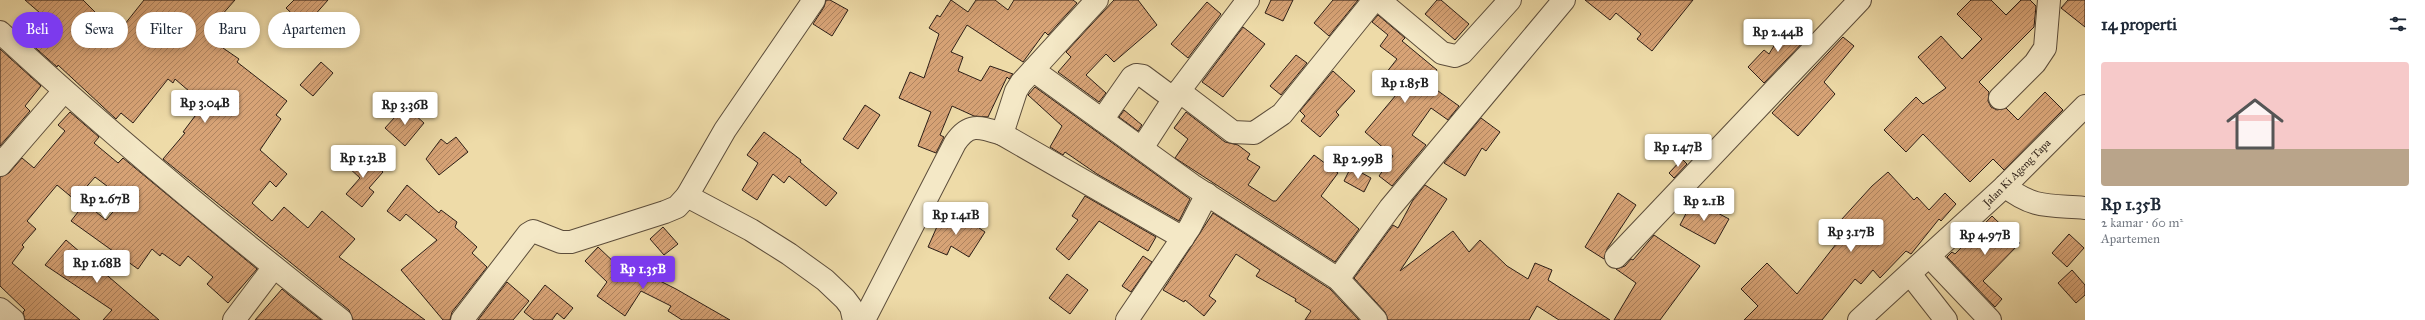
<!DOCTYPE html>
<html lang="id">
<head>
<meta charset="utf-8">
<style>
  body { margin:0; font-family:"IM FELL Great Primer",serif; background:#f2f2f3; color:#1f2937; height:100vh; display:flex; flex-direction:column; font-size:15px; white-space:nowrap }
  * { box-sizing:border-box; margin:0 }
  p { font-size:13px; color:#747a83 }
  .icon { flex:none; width:22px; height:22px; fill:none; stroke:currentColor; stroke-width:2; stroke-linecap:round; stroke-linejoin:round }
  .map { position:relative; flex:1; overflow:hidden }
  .drawer { display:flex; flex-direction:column; background:#fff; width:340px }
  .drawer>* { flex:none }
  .top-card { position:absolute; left:12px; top:12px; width:380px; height:36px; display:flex; gap:8px }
  .price { position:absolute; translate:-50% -34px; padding:0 9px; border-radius:4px; background:#fff; color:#222; font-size:13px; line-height:26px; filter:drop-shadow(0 1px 2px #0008) }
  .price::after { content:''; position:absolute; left:50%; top:24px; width:12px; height:9px; margin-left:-6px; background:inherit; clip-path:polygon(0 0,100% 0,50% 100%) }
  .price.selected { background:#7c3aed; color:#fff }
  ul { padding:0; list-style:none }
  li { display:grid; align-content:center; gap:8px; height:212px; padding:0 16px }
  li span { display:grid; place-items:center; height:124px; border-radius:4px; color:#555 }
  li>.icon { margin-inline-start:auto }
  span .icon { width:72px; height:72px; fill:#fffc; stroke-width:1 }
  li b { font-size:17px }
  h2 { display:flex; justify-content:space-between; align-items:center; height:48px; padding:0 16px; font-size:17px }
  .chip { padding:0 14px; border-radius:18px; background:#fff; box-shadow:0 2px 6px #0003; font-size:14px; line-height:36px }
  .chip.selected { background:#7c3aed; color:#fff }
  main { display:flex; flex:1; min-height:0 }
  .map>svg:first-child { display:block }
</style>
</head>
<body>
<main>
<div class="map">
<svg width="2085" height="320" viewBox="0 0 2085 320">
  <defs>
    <pattern id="building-hatch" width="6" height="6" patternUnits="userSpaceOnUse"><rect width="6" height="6" fill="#d7a376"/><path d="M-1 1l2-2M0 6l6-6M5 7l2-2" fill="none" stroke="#af8460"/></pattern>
  </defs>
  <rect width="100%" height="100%" fill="#eedba8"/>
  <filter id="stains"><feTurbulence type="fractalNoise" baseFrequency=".005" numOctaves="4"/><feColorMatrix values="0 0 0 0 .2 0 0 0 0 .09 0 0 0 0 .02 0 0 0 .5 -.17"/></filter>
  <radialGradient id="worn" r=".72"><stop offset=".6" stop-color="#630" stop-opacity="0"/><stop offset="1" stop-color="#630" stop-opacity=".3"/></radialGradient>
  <g fill="url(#building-hatch)" stroke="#2c1e17">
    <path d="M 25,0 L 83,0 L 117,34 L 144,0 L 235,0 L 206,33 L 209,35 L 207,37 L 239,59 L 237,62 L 287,101 L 276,115 L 281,119 L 260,150 L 287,174 L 276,187 L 270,181 L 252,203 L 272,221 L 284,207 L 308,228 L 322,211 L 355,239 L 339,257 L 425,320 L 353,320 L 349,310 L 163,159 L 185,133 L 183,132 L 204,104 L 175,79 L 173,83 L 168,79 L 133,123 L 121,113 L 116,119 L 58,65 L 57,67 L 20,34 L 40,13 Z"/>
    <path d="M 294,0 L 328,0 L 305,26 L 286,8 Z"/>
    <path d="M 826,0 L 830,0 L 848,10 L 832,36 L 813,24 L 824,7 Z"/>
    <path d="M 951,0 L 968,12 L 976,0 L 995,0 L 1008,10 L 1014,0 L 1073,0 L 1077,3 L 1048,35 L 1045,32 L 1023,62 L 967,25 L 951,52 L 963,57 L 958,71 L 981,81 L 990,66 L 1013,74 L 1009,79 L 1007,77 L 988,117 L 974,116 L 952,106 L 940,135 L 944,137 L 936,153 L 918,146 L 931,112 L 899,98 L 910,72 L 924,78 L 939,34 L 929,28 L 937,15 L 940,17 Z"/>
    <path d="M 1114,0 L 1138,0 L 1157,25 L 1114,62 L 1106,54 L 1086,75 L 1106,93 L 1099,102 L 1058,72 L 1071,57 L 1066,52 Z"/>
    <path d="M 1271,0 L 1293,0 L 1283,21 L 1265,13 Z"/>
    <path d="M 1333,0 L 1358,0 L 1329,36 L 1314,23 Z"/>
    <path d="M 1437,0 L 1441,0 L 1469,24 L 1455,40 L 1425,14 Z"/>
    <path d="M 1585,0 L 1693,0 L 1652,51 L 1637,39 L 1641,34 L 1616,13 L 1610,20 Z"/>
    <path d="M 1971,0 L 1991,0 L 2006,15 L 2021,0 L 2030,0 L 2036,6 L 2034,27 L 1979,82 L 1989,92 L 1988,101 L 1991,107 L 1997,110 L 2006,108 L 2018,120 L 2045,92 L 2063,110 L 2004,170 L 1993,159 L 1970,182 L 1923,134 L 1906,152 L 1884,130 L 1916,97 L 1923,104 L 1946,88 L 1918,57 L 1941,36 L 1962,59 L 1982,39 L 1957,14 Z"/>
    <path d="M 2068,0 L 2085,0 L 2085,27 L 2061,8 Z"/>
    <path d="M 1207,2 L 1221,14 L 1188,58 L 1171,44 Z"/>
    <path d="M 1378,15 L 1405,38 L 1402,41 L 1437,70 L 1427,83 L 1459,106 L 1448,120 L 1431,108 L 1412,135 L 1426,145 L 1392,186 L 1379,176 L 1393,156 L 1365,132 L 1396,95 L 1379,82 L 1397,59 L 1380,46 L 1388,35 L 1372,22 Z"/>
    <path d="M 1788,23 L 1809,36 L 1764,83 L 1748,67 L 1764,50 L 1769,54 Z"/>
    <path d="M 1243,27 L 1265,44 L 1223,97 L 1202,82 Z"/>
    <path d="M 1843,37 L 1854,46 L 1824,82 L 1835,94 L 1798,136 L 1772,113 Z"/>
    <path d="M 0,49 L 41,86 L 25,106 L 30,111 L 0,146 Z"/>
    <path d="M 1296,55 L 1307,63 L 1281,95 L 1270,86 Z"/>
    <path d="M 321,62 L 333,73 L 313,96 L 300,85 Z"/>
    <path d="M 1333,71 L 1355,91 L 1336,112 L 1339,115 L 1320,137 L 1301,121 L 1305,116 L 1300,111 Z"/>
    <path d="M 1035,87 L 1190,199 L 1179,221 L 1097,174 L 1065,152 L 1063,155 L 1050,147 L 1062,126 L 1028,95 Z"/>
    <path d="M 865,105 L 880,115 L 858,149 L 843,139 Z"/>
    <path d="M 405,106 L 424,123 L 405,146 L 385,128 Z"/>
    <path d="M 1124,110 L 1142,125 L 1138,131 L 1119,117 Z"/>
    <path d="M 70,112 L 99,137 L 94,143 L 118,163 L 123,158 L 257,269 L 228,303 L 207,284 L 213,277 L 188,256 L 180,266 L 162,253 L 160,256 L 152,249 L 138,269 L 71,221 L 85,203 L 106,220 L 124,199 L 95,177 L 75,200 L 57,185 L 27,221 L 36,229 L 22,245 L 24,247 L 12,263 L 80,320 L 25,320 L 23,312 L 25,310 L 0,286 L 0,177 L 9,173 L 22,158 L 34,168 L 65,131 L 58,125 Z"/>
    <path d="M 1186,112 L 1225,142 L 1238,145 L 1250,154 L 1247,159 L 1260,167 L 1248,185 L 1273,201 L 1276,201 L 1314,155 L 1338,173 L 1321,196 L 1359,229 L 1335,262 L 1175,158 L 1188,139 L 1174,128 Z"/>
    <path d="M 1481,118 L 1500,132 L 1486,151 L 1482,148 L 1465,176 L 1444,163 Z"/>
    <path d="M 764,132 L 801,160 L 800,162 L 837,193 L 826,206 L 789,176 L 784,183 L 773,174 L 757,200 L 742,190 L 758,163 L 747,155 Z"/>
    <path d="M 456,137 L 468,152 L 439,175 L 426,159 L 441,139 L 447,144 Z"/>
    <path d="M 360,152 L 383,172 L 369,188 L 374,192 L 362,207 L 346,194 L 360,178 L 348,167 Z"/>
    <path d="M 1682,159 L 1687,164 L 1674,178 L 1669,173 Z"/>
    <path d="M 1351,167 L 1371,178 L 1364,192 L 1344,181 Z"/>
    <path d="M 1888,172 L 1914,200 L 1917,197 L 1929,210 L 1945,193 L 1956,204 L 1941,221 L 1939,219 L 1911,254 L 1906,251 L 1880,278 L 1873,270 L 1861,284 L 1855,279 L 1822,320 L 1744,320 L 1758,306 L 1741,289 L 1767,263 L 1797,294 L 1840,239 L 1831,231 L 1872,186 Z"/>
    <path d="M 407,185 L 439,213 L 441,210 L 457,222 L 455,227 L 477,247 L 472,253 L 487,267 L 452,312 L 450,320 L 443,320 L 401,270 L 437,240 L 406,214 L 400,221 L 387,211 Z"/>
    <path d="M 1425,185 L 1447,199 L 1400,271 L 1453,231 L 1469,252 L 1480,240 L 1507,266 L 1528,279 L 1535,263 L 1552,270 L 1548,280 L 1610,320 L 1559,320 L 1537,306 L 1529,320 L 1388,320 L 1385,312 L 1354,278 L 1393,225 L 1398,228 L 1413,200 Z"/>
    <path d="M 1618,193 L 1636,205 L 1607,249 L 1604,259 L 1585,247 Z"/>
    <path d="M 1085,196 L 1156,237 L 1148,251 L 1099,221 L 1069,260 L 1056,249 L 1078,220 L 1072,216 Z"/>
    <path d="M 1693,200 L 1729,219 L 1715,244 L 1680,225 Z"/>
    <path d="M 943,213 L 967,224 L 969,221 L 985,232 L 969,257 L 951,246 L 947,255 L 928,247 Z"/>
    <path d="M 1213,213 L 1330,289 L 1359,320 L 1305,320 L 1311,311 L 1295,301 L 1296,299 L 1256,276 L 1260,270 L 1236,254 L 1209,296 L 1216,301 L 1204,316 L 1185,300 L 1184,302 L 1163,290 Z"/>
    <path d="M 1992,216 L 2020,243 L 1983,281 L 2002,299 L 1995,307 L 1947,257 L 1952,252 L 1955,254 Z"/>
    <path d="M 663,227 L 678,244 L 664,255 L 650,239 Z"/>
    <path d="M 2069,234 L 2084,248 L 2067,267 L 2052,253 Z"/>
    <path d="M 1654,235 L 1700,266 L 1660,320 L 1614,320 L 1636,283 L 1616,269 L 1625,266 L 1631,259 L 1633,260 Z"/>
    <path d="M 66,240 L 159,320 L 103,320 L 112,310 L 45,265 Z"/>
    <path d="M 598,247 L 617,265 L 621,259 L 656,282 L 658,280 L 676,289 L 730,320 L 682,320 L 668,311 L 671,306 L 641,291 L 625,316 L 597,296 L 607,282 L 585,261 Z"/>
    <path d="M 1143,256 L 1152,262 L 1131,292 L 1122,286 Z"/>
    <path d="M 2072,270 L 2085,285 L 2085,295 L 2076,303 L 2058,283 Z"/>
    <path d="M 1067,274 L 1088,290 L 1070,314 L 1049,298 Z"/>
    <path d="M 507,282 L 529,301 L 513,320 L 478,320 Z"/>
    <path d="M 545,285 L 573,308 L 564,319 L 557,313 L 552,320 L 534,320 L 524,312 Z"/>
    <path d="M 282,289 L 289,295 L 321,320 L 255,320 Z"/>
  </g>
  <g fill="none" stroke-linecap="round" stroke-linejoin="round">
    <defs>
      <g id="minor">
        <path d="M 814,0 L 725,130 L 687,196 L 751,230 L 789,254 L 825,280 L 845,299 L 851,307 L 854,320"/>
        <path d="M 1379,0 L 1442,53 L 1455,56 L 1462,53 L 1510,0"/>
        <path d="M 0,32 C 109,133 224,228 341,320"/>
        <path d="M 1033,70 L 1192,185 L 1338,279 L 1376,320"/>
        <path d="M 1179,91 L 1233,132 L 1254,133 L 1282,114 L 1374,0"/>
        <path d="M 2000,98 L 2035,63 L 2045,48 L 2049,0"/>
        <path d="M 1102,120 L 1132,77 L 1136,75 L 1143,76 L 1174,99"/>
        <path d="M 1002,134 L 1016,91 L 1021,83 L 1097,0"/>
        <path d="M 1142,148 L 1179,91 L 1248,0"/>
        <path d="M 0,165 L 64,91"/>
        <path d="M 2005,186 C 2033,209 2050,205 2085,208"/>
        <path d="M 1929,256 L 1990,320"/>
        <path d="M 1616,257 L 1860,0"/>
        <path d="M 1910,274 L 1946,320"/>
        <path d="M 1338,279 L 1390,208 L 1564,0"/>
        <path d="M 0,309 L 13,320"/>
        <path d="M 234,320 L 274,267"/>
        <path d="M 462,320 L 528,234 L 533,231 L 561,242 L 571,242 L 665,212 L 677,207 L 687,196"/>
        <path d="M 864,320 L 955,143 C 969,122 980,127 1002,134 L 1183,238"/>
        <path d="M 1127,320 L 1190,227 L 1207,194"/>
        <path d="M 1859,320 L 2005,186 L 2085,106"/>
      </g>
    </defs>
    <use href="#minor" stroke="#5c4d3b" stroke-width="24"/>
    <use href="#minor" stroke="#f4e8c6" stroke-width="22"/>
  </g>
  <g text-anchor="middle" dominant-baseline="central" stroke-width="3.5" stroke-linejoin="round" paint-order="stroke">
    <g font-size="11" fill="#2c1e17" stroke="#f4e8c6">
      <text transform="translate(2017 173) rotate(-45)">Jalan Ki Ageng Tapa</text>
    </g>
  </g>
  <rect width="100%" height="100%" filter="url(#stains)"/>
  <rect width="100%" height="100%" fill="url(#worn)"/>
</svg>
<b class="price" style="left:1778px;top:53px">Rp 2.44B</b>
<b class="price" style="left:1405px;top:104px">Rp 1.85B</b>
<b class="price" style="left:205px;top:124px">Rp 3.04B</b>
<b class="price" style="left:405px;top:126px">Rp 3.36B</b>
<b class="price" style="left:1678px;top:168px">Rp 1.47B</b>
<b class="price" style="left:363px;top:179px">Rp 1.32B</b>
<b class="price" style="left:1358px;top:180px">Rp 2.99B</b>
<b class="price" style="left:105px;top:220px">Rp 2.67B</b>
<b class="price" style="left:1704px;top:222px">Rp 2.1B</b>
<b class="price" style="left:956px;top:236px">Rp 1.41B</b>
<b class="price" style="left:1851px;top:253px">Rp 3.17B</b>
<b class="price" style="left:1985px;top:256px">Rp 4.97B</b>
<b class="price" style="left:97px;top:284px">Rp 1.68B</b>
<b class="price selected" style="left:643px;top:290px">Rp 1.35B</b>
<div class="top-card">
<a class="chip selected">Beli</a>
<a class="chip">Sewa</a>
<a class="chip">Filter</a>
<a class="chip">Baru</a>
<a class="chip">Apartemen</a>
</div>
</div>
<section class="drawer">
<h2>14 properti<svg class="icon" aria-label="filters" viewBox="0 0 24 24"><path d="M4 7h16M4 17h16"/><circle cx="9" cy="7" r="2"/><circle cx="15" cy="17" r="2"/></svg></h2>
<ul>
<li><span style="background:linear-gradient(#f6c9c9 70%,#b9a48a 0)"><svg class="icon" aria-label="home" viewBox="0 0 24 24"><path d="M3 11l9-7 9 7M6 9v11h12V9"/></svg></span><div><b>Rp 1.35B</b><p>2 kamar · 60 m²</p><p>Apartemen</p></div></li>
</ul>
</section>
</main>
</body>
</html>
